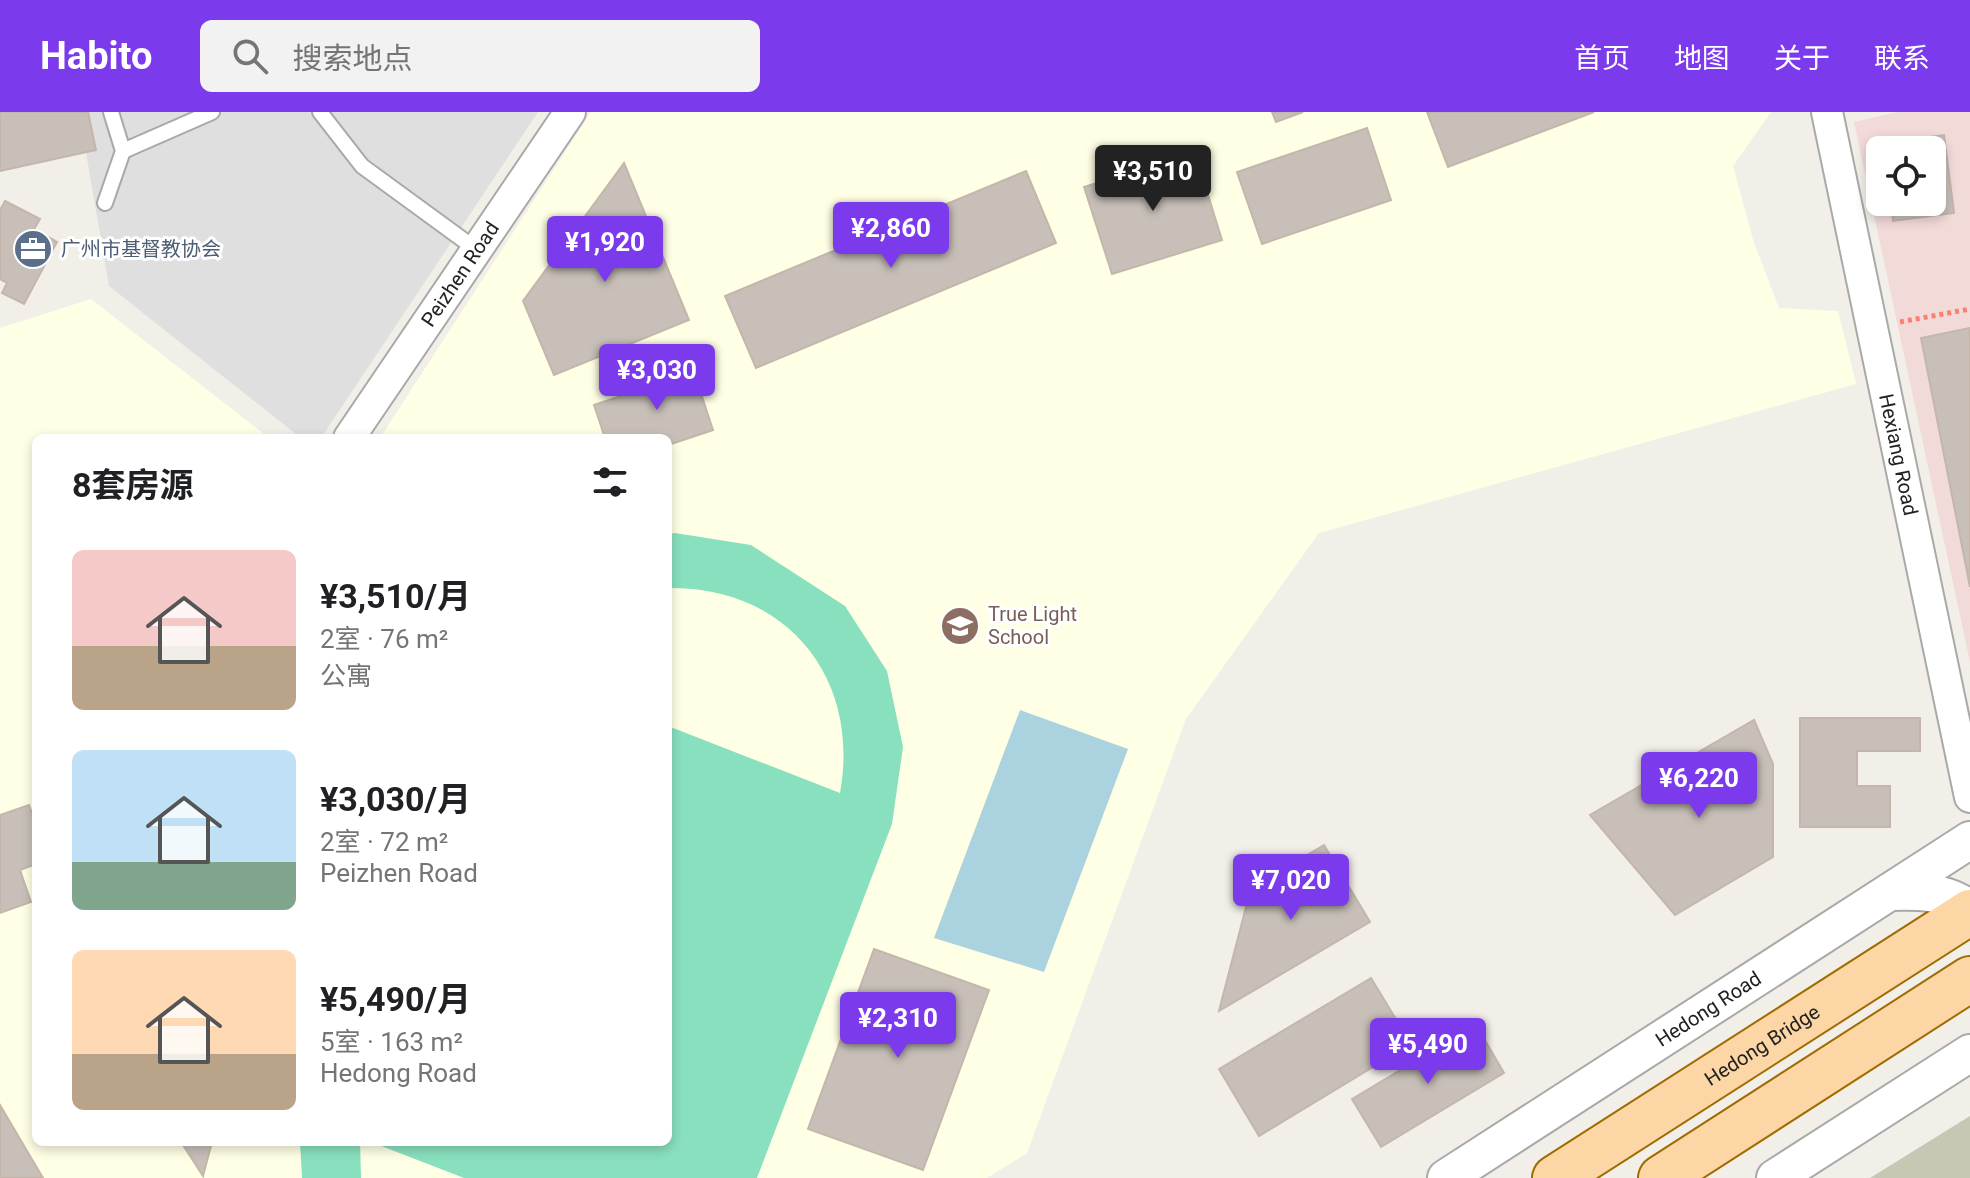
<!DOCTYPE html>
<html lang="zh">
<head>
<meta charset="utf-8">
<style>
  body { margin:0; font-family:Roboto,"Noto Sans SC",sans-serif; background:#f2f2f2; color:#202124; height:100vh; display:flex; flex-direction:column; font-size:30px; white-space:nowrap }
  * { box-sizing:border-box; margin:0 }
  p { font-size:26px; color:#757577 }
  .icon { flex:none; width:44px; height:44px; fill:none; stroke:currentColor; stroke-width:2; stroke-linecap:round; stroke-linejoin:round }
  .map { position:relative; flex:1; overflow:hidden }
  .side { position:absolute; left:32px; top:322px; width:640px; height:712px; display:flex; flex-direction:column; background:#fff; border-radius:12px; box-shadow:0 4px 12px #0003 }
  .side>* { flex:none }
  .tools { position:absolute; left:1866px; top:24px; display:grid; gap:16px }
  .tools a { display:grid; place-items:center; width:80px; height:80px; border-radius:12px; background:#fff; box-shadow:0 4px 12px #0003; font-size:40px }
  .price { position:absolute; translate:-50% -68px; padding:0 18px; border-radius:8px; background:#7c3aed; color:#fff; font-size:26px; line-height:52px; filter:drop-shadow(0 2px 4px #0008) }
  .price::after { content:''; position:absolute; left:50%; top:48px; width:24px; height:18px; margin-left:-12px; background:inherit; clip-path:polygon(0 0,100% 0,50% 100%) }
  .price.on { background:#222; color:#fff }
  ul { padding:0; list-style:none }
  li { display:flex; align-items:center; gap:24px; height:200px; padding:0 40px }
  li span { display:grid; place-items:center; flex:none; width:224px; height:160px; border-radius:12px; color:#555 }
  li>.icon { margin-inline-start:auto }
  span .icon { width:96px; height:96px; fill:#fffc; stroke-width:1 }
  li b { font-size:34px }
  h2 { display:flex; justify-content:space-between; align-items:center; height:96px; padding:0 40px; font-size:34px }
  header { display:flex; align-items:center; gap:48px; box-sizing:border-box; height:112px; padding:0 40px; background:#7c3aed; color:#fff }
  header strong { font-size:38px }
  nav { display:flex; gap:44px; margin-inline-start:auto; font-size:28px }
  .search { width:560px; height:72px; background:#f2f2f2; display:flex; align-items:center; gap:20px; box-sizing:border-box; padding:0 28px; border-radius:12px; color:#757577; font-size:30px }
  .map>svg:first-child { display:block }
</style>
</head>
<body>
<header>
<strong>Habito</strong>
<div class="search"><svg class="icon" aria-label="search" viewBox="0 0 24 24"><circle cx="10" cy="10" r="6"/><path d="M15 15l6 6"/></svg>搜索地点</div>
<nav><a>首页</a><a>地图</a><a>关于</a><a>联系</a></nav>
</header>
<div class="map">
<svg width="1970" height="1066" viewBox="0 0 1970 1066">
  <rect width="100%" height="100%" fill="#f2efe9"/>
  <path fill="#e0dfdf" d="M 79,0 L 538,0 L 321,326 L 301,326 L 109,174 Z"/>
  <path fill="#f2dad9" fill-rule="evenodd" d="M 1898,0 L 1970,0 L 1970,550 L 1854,10 ZM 1880,38 L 1932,38 L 1932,90 L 1880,90 Z"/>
  <path fill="#ffffe5" d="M 591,0 L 1771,0 L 1733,54 L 1754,131 L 1779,196 L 1838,199 L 1856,272 L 1319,421 L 1186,607 L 1027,1041 L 987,1066 L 0,1066 L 0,216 L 91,187 L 269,326 L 36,326 L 36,1030 L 668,1030 L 668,326 L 380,326 Z"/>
  <path fill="#c7c7b4" d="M 1970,1004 L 1970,1066 L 1870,1066 Z"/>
  <g fill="#88e0be">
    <path d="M 675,421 L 751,433 L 845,494 L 887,559 L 903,635 L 892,712 L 757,1066 L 464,1066 L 371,1030 L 668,1030 L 668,614 L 840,681 C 861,565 786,474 668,476 L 668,422 Z"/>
    <path d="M 300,1030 L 360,1030 L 361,1066 L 302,1066 Z"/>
  </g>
  <path fill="#aad3df" d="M 1020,598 L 1128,637 L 1044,860 L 934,826 Z"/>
  <g fill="#c7bfb8" stroke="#c4b6ab" stroke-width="2">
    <path d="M 0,0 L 88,0 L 96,38 L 0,59 Z"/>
    <path d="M 1272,0 L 1303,0 L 1276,10 Z"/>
    <path d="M 1427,0 L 1594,0 L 1448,55 Z"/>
    <path d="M 1367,16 L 1391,88 L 1262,132 L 1237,60 Z"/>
    <path d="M 1944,23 L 1954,101 L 1893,109 L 1891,90 L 1932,90 L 1932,38 L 1884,38 L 1884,31 Z"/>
    <path d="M 1195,41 L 1222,128 L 1112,162 L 1084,75 Z"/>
    <path d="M 624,51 L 689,208 L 554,263 L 523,189 Z"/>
    <path d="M 1026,59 L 1056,131 L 756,256 L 725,184 Z"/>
    <path d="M 5,89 L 40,107 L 34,117 L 57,130 L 24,192 L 2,181 L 7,171 L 0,167 L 0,98 Z"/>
    <path d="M 1970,216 L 1970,475 L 1921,226 Z"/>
    <path d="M 694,260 L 713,318 L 668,333 L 668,326 L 605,326 L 594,293 Z"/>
    <path d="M 1800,606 L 1920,606 L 1920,639 L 1857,639 L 1857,674 L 1890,674 L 1890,715 L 1800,715 Z"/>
    <path d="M 1754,608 L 1773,652 L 1773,745 L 1675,803 L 1590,703 Z"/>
    <path d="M 29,693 L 36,713 L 36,752 L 20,758 L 31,790 L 0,801 L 0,703 Z"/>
    <path d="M 1324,733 L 1370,810 L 1219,899 L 1251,776 Z"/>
    <path d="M 874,837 L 989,878 L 923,1058 L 808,1017 Z"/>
    <path d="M 1371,866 L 1411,932 L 1259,1024 L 1219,957 Z"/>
    <path d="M 1476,913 L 1504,961 L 1381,1035 L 1352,987 Z"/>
    <path d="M 0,993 L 43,1066 L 0,1066 Z"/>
    <path d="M 181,1030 L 212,1030 L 203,1064 Z"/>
  </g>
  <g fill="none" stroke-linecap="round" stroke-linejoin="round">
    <defs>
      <g id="service">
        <path d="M 320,0 L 362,54 L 477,138"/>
        <path d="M 123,39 L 212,0"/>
        <path d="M 105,91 L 123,39 L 111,0"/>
      </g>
      <g id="minor">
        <path id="s1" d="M 1827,0 L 1970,685"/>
        <path id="s2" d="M 349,326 L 570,0"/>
      </g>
      <g id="tertiary">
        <path d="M 1890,780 C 1919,779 1946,779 1970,797"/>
        <path id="s3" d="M 1446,1066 L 1970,728"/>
        <path d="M 1775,1066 L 1970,941"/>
      </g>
      <g id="primary">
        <path id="s4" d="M 1555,1066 L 1970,800"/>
        <path d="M 1661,1066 L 1970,867"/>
      </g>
    </defs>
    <use href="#service" stroke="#a9a9a9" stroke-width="18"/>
    <use href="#minor" stroke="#a9a9a9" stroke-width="34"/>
    <use href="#tertiary" stroke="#a9a9a9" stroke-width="40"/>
    <use href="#primary" stroke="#a06b00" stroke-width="48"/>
    <path stroke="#fa8072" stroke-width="5" stroke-dasharray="4 4" stroke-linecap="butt" d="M 1900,210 L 1970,197"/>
    <use href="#service" stroke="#fff" stroke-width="14"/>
    <use href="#minor" stroke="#fff" stroke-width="30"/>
    <use href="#tertiary" stroke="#fff" stroke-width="36"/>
    <use href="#primary" stroke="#fcd6a4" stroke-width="44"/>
  </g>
  <defs>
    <symbol id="office-disc" viewBox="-11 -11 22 22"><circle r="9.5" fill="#5c6f8a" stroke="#fff"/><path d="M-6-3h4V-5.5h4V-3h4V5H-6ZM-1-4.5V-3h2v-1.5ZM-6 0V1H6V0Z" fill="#fff"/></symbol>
    <symbol id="school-disc" viewBox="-11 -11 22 22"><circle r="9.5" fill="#8d6e63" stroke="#fff"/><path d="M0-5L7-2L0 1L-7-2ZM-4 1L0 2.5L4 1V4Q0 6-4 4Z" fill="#fff"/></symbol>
  </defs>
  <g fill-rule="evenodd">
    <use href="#office-disc" x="11" y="115" width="44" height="44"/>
    <use href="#school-disc" x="938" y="492" width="44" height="44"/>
  </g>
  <g text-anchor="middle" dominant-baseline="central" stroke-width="6" stroke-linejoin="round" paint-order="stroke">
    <g font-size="20" fill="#4e5e75" stroke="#fff" text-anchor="start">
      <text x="61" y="137">广州市基督教协会</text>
    </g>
    <g font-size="20" fill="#222" stroke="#fff">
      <text stroke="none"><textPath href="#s2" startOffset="198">Peizhen Road</textPath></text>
      <text stroke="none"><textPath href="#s1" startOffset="350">Hexiang Road</textPath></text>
      <text stroke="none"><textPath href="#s3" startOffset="312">Hedong Road</textPath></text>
      <text stroke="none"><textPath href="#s4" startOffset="246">Hedong Bridge</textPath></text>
    </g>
    <g font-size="20" fill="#785e54" stroke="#fff" text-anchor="start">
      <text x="988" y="502">True Light<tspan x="988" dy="23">School</tspan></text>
    </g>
  </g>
</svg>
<div class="tools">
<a><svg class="icon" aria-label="locate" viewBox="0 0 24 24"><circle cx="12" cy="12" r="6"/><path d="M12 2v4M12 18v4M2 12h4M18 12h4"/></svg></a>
</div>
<b class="price on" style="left:1153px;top:101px">¥3,510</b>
<b class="price" style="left:891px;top:158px">¥2,860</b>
<b class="price" style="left:605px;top:172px">¥1,920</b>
<b class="price" style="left:657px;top:300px">¥3,030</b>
<b class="price" style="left:1699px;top:708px">¥6,220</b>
<b class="price" style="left:1291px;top:810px">¥7,020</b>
<b class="price" style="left:898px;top:948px">¥2,310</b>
<b class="price" style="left:1428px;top:974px">¥5,490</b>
<section class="side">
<h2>8套房源<svg class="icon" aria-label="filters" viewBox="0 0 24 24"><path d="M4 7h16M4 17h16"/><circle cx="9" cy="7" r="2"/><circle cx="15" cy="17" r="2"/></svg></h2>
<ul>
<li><span style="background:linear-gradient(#f6c9c9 60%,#b9a48a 0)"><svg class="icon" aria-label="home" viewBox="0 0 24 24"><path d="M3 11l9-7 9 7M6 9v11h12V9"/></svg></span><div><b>¥3,510/月</b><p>2室 · 76 m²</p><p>公寓</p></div></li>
<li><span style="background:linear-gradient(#bfe0f5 70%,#7fa58c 0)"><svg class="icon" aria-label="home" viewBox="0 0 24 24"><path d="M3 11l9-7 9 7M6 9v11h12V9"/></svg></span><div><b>¥3,030/月</b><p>2室 · 72 m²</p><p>Peizhen Road</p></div></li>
<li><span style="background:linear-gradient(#ffd9b3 65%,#b9a48a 0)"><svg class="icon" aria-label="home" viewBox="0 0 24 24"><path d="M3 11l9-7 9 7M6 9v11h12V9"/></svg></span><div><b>¥5,490/月</b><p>5室 · 163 m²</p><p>Hedong Road</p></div></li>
</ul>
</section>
</div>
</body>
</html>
